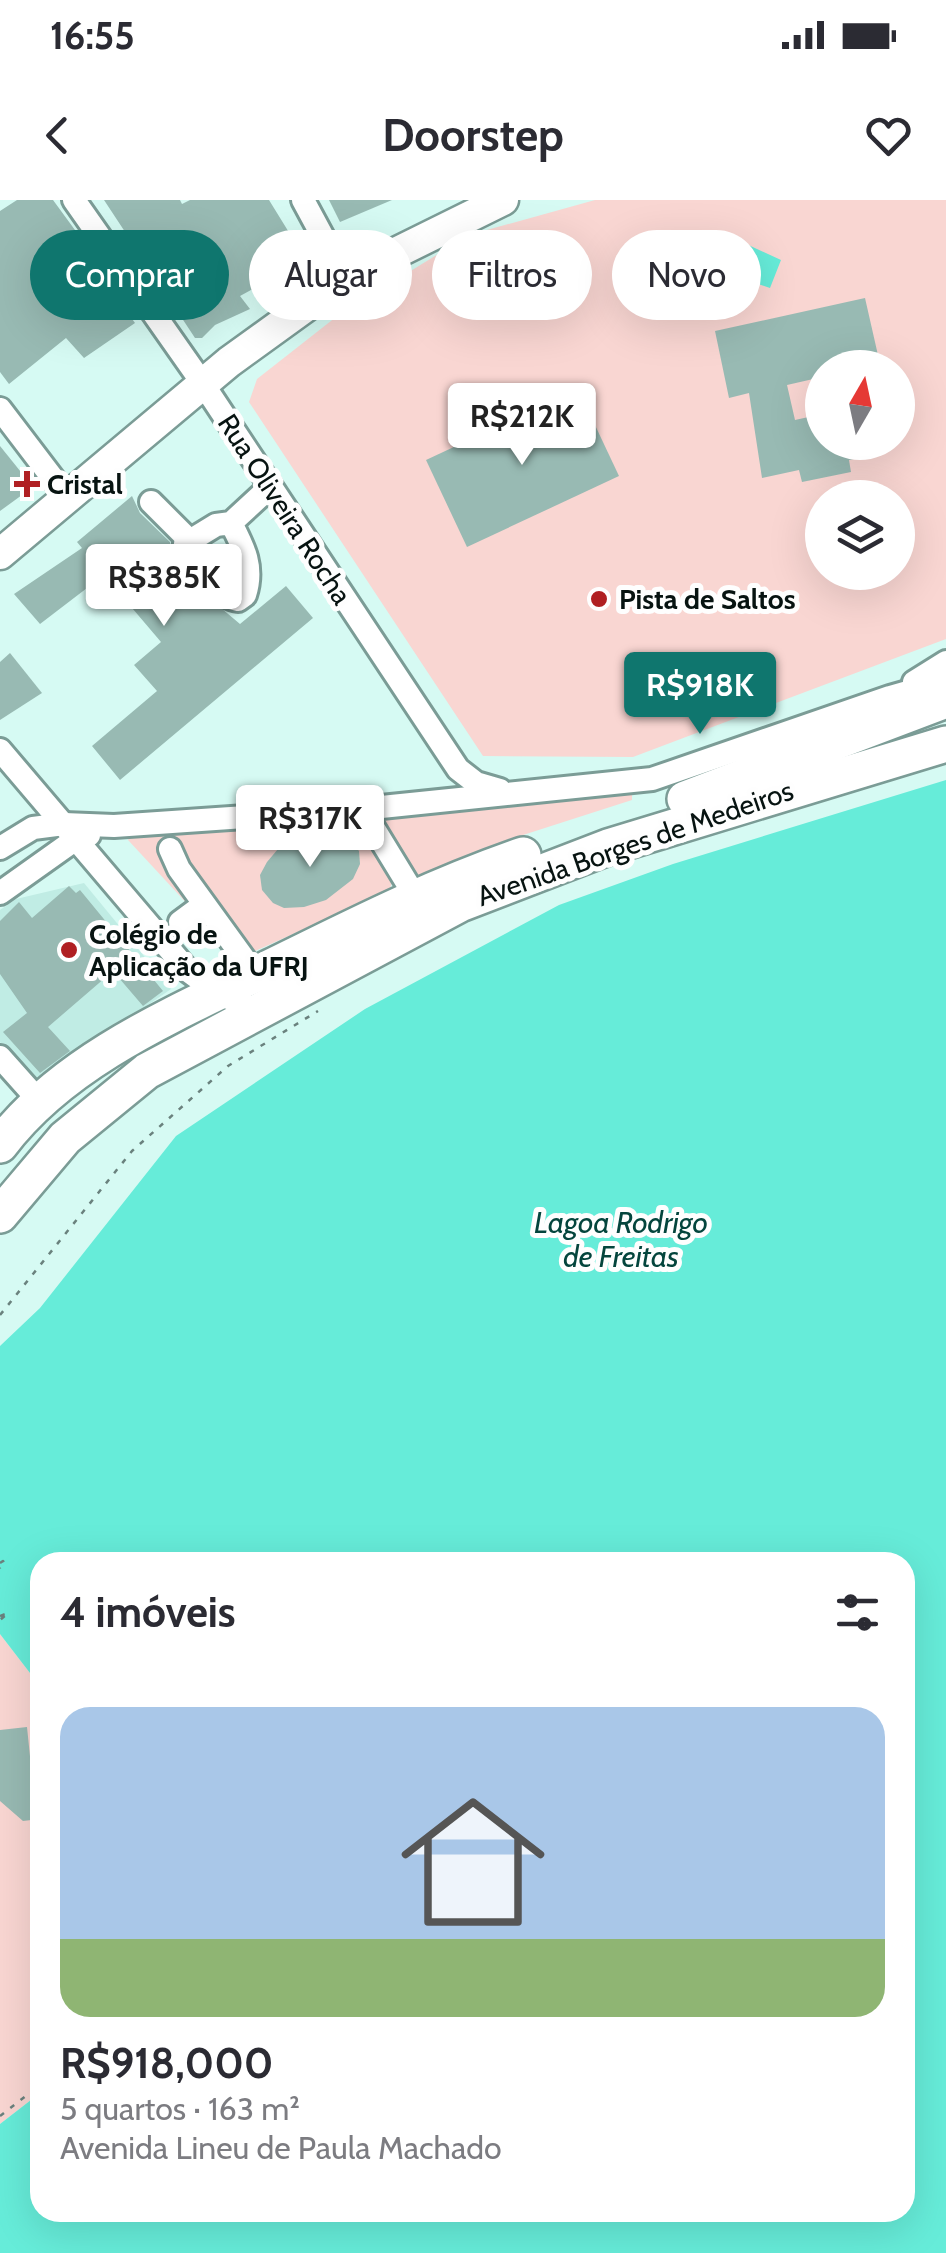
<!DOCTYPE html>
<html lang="pt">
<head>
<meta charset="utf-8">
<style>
  body { margin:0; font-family:Cabin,sans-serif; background:#f7f7f7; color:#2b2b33; height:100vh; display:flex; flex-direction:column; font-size:38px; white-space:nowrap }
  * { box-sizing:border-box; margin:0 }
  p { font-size:32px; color:#7c7c81 }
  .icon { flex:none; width:55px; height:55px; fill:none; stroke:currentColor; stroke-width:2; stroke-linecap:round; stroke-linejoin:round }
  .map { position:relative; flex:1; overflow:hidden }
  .drawer { position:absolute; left:30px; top:1352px; width:885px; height:670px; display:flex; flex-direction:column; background:#fff; border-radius:30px; box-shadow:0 10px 40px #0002 }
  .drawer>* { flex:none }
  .hud { position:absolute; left:30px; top:30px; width:888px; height:90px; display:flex; gap:20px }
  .needle { width:65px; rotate:9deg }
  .controls { position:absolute; left:805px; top:150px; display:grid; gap:20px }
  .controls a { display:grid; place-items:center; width:110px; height:110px; border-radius:50%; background:#fff; box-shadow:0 10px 40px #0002; font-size:50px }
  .price { position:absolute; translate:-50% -85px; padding:0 22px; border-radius:10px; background:#fff; color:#222; font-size:32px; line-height:65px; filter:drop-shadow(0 2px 5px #0008) }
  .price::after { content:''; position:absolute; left:50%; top:60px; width:30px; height:22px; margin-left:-15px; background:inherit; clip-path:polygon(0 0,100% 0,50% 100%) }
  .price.selected { background:#0f766e; color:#fff }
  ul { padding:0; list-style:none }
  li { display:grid; align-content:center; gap:20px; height:530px; padding:0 30px }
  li+li { border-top:2px solid #e1e1e2 }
  li span { display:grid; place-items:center; height:310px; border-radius:30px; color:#555 }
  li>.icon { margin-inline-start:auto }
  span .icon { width:180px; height:180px; fill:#fffc; stroke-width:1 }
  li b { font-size:42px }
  h2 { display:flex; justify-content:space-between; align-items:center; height:120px; padding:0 30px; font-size:42px }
  .tag { padding:0 35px; border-radius:45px; background:#fff; box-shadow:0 10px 40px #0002; font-size:35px; line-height:90px }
  .tag.selected { background:#0f766e; color:#fff }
  .status { display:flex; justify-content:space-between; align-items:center; height:70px; padding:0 50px; background:#fff; direction:ltr }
  .status svg { height:28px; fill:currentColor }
  header { display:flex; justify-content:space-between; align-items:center; height:130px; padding:0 30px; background:#fff; font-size:45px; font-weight:700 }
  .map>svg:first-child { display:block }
</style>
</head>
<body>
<div class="status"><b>16:55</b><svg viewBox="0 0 49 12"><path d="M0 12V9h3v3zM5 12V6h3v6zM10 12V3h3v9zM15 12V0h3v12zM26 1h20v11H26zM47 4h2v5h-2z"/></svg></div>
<header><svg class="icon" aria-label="back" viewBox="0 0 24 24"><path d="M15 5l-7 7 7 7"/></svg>Doorstep<svg class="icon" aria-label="heart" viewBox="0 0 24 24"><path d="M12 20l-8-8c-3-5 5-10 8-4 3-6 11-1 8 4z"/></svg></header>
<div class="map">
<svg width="946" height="2053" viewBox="0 0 946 2053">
  <rect width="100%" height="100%" fill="#d6faf3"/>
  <path fill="#c0ece4" d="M 84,683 L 171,789 L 47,875 L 32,878 L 0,842 L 0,710 L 16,699 Z"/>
  <g fill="#f9d6d2" fill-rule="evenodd">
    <path d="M 595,0 L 946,0 L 946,439 L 633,557 L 483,556 L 249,202 L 257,179 L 336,117 L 469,35 ZM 822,168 L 898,168 L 898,242 L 822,242 ZM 822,298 L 898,298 L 898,372 L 822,372 Z"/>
    <path d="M 617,591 L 632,593 L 632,600 L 520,636 L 421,679 L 416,678 L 381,619 L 383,612 Z"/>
    <path d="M 359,617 L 394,678 L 389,691 L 246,755 L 230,750 L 128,640 L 132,633 Z"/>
    <path d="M 0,1434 L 40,1486 L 40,1893 L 0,1924 Z"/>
  </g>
  <g fill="#66ecd9">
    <path d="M 729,36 L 781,60 L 770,88 L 735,76 L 718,91 L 701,84 Z"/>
    <path d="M 946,580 L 946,2053 L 0,2053 L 0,1924 L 40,1893 L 40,2012 L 905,2012 L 905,1362 L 40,1362 L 40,1486 L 0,1434 L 0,1146 L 40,1108 L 176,936 L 365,809 L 559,705 L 673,664 Z"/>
  </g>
  <g fill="#98bab3">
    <path d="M 17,0 L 53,0 L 105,71 L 100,74 L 135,123 L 84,158 L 66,138 L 9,184 L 0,172 L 0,11 Z"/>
    <path d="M 104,0 L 180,0 L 182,4 L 190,0 L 269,0 L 306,60 L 240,96 L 250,109 L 215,125 L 202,138 L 195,138 Z"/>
    <path d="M 329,0 L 392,0 L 340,22 Z"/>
    <path d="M 865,98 L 880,164 L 822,168 L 822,177 L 787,185 L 795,220 L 822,214 L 822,242 L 866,242 L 869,256 L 849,260 L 851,272 L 802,282 L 799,270 L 762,278 L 749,193 L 729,198 L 715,131 Z"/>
    <path d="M 578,189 L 619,276 L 467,347 L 426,260 Z"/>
    <path d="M 0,246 L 33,287 L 0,311 Z"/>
    <path d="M 132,296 L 140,313 L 170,342 L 172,358 L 190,382 L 240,424 L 286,386 L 313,418 L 120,580 L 92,546 L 157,491 L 134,465 L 161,442 L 104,375 L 40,424 L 14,394 L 82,348 L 77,342 Z"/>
    <path d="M 10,453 L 42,493 L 0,520 L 0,462 Z"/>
    <path d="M 312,632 L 334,632 L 347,637 L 359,651 L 360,664 L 353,679 L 326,700 L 304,707 L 284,708 L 273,703 L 262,690 L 260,675 L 267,662 L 278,649 Z"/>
    <path d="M 69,686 L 76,693 L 80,690 L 163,791 L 143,806 L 113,771 L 48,827 L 70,851 L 40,873 L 3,832 L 27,813 L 0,774 L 0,721 L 19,702 L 32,718 Z"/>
    <path d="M 27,1527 L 31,1566 L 40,1565 L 40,1619 L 23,1621 L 0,1601 L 0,1530 Z"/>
  </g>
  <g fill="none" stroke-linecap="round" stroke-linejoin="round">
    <defs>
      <g id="minor">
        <path d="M 74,0 L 203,184 L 458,569 L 476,583 L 500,590"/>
        <path d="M 303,0 L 345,78"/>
        <path d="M 0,209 L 67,297"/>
        <path d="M 151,302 L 189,340"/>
        <path d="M 231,323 C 244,348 254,367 245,395 L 238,400 C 217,397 197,367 184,350 L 185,344 L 216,325 L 231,323 L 270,287"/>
        <path d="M 914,482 L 946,462"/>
        <path d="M 0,550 L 188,771 L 218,793 L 257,811"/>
        <path d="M 362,609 L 415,696"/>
        <path d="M 0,648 L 33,628 L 64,624 L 114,626 L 362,609 L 652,579 L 890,497 L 946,481"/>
        <path d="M 170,649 L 179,669 L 255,774"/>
        <path d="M 0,693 L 76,639 L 89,635"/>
        <path d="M 180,722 L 203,705"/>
        <path d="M 0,857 L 41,903"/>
      </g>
      <path id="major" d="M 0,354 L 229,162 L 345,78 L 503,0"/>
      <g id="highway">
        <path d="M 685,599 L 946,500"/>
        <path d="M 0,945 C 66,857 183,810 279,763 C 360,723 436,685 523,655"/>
        <path d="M 0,1015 L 65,938 L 147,871 L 460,704 L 608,647 L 946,544"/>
      </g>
    </defs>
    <use href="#minor" stroke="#7b9c96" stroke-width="28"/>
    <use href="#major" stroke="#7b9c96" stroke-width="35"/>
    <use href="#highway" stroke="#7b9c96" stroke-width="40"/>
    <g stroke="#6a817d" stroke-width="2.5" stroke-dasharray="5 8" stroke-linecap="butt">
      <path d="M 0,1115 L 132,951 L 228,866 L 318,811"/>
      <path d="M 0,1363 L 3,1361 L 5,1364 L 0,1368"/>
      <path d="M 0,1416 L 8,1413 L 0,1420"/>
      <path d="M 0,1916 L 40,1885"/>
    </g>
    <use href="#minor" stroke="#fff" stroke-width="22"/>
    <use href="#major" stroke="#fff" stroke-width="30"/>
    <use href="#highway" stroke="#fff" stroke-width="35"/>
  </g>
  <g fill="#b01f22" stroke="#fefefe" stroke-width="4">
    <path d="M22 269h10v10h10v10h-10v10h-10v-10h-10v-10h10z"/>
    <circle cx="599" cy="399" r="10"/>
    <circle cx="69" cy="750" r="10"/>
  </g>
  <g text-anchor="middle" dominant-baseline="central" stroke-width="10" stroke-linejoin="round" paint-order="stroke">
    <g font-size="28" font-weight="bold" fill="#071311" stroke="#fefefe" text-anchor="start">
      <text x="47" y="284">Cristal</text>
      <text x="619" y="399">Pista de Saltos</text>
      <text x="89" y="734">Colégio de<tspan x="89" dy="32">Aplicação da UFRJ</tspan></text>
    </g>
    <g font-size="28" fill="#071311" stroke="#fefefe">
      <text transform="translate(285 309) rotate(57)">Rua Oliveira Rocha</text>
      <text transform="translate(635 643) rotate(-19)">Avenida Borges de Medeiros</text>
    </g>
    <g font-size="30" font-style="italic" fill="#04453d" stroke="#fefefe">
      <text x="621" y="1022">Lagoa Rodrigo<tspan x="621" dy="34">de Freitas</tspan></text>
    </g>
  </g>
</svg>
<div class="controls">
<a><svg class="needle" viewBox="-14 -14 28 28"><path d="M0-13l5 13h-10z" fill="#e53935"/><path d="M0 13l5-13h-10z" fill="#7c7c81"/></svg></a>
<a><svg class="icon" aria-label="layers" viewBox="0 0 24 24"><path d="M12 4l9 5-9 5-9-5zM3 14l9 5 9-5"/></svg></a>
</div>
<b class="price" style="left:522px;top:268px">R$212K</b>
<b class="price" style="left:164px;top:429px">R$385K</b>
<b class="price selected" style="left:700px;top:537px">R$918K</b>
<b class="price" style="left:310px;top:670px">R$317K</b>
<div class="hud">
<a class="tag selected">Comprar</a>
<a class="tag">Alugar</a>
<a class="tag">Filtros</a>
<a class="tag">Novo</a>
</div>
<section class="drawer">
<h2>4 imóveis<svg class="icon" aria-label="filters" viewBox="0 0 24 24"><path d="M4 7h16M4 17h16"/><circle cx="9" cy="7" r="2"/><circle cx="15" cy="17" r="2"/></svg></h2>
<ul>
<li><span style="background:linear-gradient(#a9c7e8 75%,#8fb573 0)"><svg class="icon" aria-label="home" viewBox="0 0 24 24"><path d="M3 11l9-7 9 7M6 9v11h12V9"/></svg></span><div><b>R$918,000</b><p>5 quartos · 163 m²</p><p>Avenida Lineu de Paula Machado</p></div></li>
</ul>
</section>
</div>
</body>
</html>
